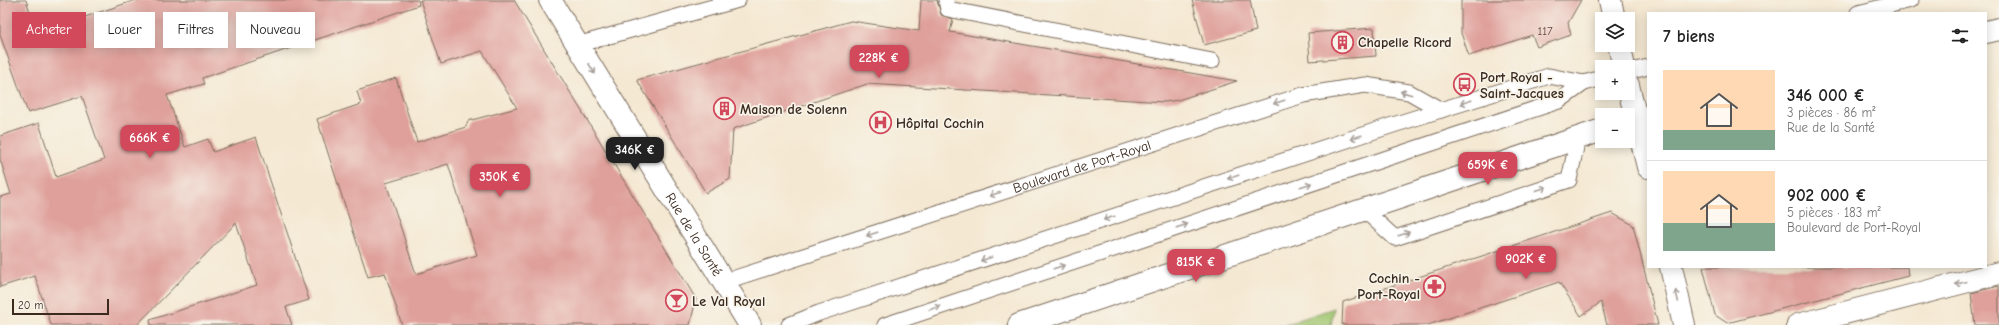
<!DOCTYPE html>
<html lang="fr">
<head>
<meta charset="utf-8">
<style>
  body { margin:0; font-family:"Comic Neue",sans-serif; background:#f2f2f2; color:#222; height:100vh; display:flex; flex-direction:column; font-size:15px; white-space:nowrap }
  * { box-sizing:border-box; margin:0 }
  p { font-size:13px; color:#767676 }
  .icon { flex:none; width:22px; height:22px; fill:none; stroke:currentColor; stroke-width:2; stroke-linecap:round; stroke-linejoin:round }
  .map { position:relative; flex:1; overflow:hidden }
  .side { position:absolute; left:1647px; top:12px; width:340px; height:256px; display:flex; flex-direction:column; background:#fff; border-radius:0px; box-shadow:0 2px 10px #0003 }
  .side>* { flex:none }
  .banner { position:absolute; left:12px; top:12px; width:380px; height:36px; display:flex; gap:8px }
  .fabs { position:absolute; left:1595px; top:12px; display:grid; gap:8px }
  .fabs a { display:grid; place-items:center; width:40px; height:40px; border-radius:0px; background:#fff; box-shadow:0 2px 10px #0003; font-size:20px }
  .scale { position:absolute; left:12px; bottom:10px; width:97px; box-sizing:border-box; padding-left:4px; border:2px solid #3b2a1e; border-top:0; font-size:11px; line-height:14px; white-space:nowrap; color:#3b2a1e; -webkit-text-stroke:3px #f7f3e8; paint-order:stroke }
  .price { position:absolute; translate:-50% -34px; padding:0 9px; border-radius:8px; background:#d1495b; color:#fff; font-size:13px; line-height:26px; filter:drop-shadow(0 1px 2px #0008) }
  .price::after { content:''; position:absolute; left:50%; top:24px; width:12px; height:9px; margin-left:-6px; background:inherit; clip-path:polygon(0 0,100% 0,50% 100%) }
  .price.on { background:#222; color:#fff }
  ul { padding:0; list-style:none }
  li { display:flex; align-items:center; gap:12px; height:100px; padding:0 16px }
  li+li { border-top:1px solid #e0e0e0 }
  li span { display:grid; place-items:center; flex:none; width:112px; height:80px; border-radius:0px; color:#555 }
  li>.icon { margin-inline-start:auto }
  span .icon { width:48px; height:48px; fill:#fffc; stroke-width:1 }
  li b { font-size:17px }
  h2 { display:flex; justify-content:space-between; align-items:center; height:48px; padding:0 16px; font-size:17px }
  .pill { padding:0 14px; border-radius:0px; background:#fff; box-shadow:0 2px 10px #0003; font-size:14px; line-height:36px }
  .pill.on { background:#d1495b; color:#fff }
  .map>svg:first-child { display:block }
</style>
</head>
<body>
<div class="map">
<svg width="1999" height="325" viewBox="0 0 1999 325">
  <rect width="100%" height="100%" fill="#f7f3e8"/>
  <filter id="ink" filterUnits="userSpaceOnUse"><feTurbulence type="fractalNoise" baseFrequency=".025" numOctaves="2"/><feDisplacementMap in="SourceGraphic" scale="8" xChannelSelector="R" yChannelSelector="G"/><feConvolveMatrix kernelMatrix="1 2 1 2 8 2 1 2 1" color-interpolation-filters="sRGB"/></filter>
  <filter id="wash" filterUnits="userSpaceOnUse"><feTurbulence type="fractalNoise" baseFrequency=".012" numOctaves="4" result="noise"/><feDisplacementMap in="SourceGraphic" scale="16" xChannelSelector="R" yChannelSelector="G"/><feGaussianBlur stdDeviation="0.9" result="paint"/><feColorMatrix in="noise" values="0 0 0 0 0 0 0 0 0 0 0 0 0 0 0 0 0 1.4 0 .05"/><feComposite in="paint" operator="in"/></filter>
  <g filter="url(#wash)">
    <rect width="100%" height="100%" fill="#f4e8d2"/>
    <path fill="#a1c771" stroke="#6e7848" d="M 1334,308 L 1331,325 L 1284,325 Z"/>
    <g id="blocks">
      <g fill="#df9f9a" fill-rule="evenodd">
        <path d="M 0,0 L 26,0 L 37,33 L 136,0 L 418,0 L 419,5 L 202,78 L 204,84 L 167,95 L 185,147 L 208,139 L 213,152 L 256,137 L 309,300 L 286,307 L 292,325 L 151,325 L 150,320 L 257,285 L 236,223 L 137,325 L 51,325 L 35,276 L 0,287 L 0,197 L 11,194 L 0,159 L 0,136 L 39,123 L 56,177 L 104,160 L 82,96 L 28,113 L 0,35 Z"/>
        <path d="M 420,0 L 514,0 L 696,299 L 690,325 L 402,325 L 385,273 L 368,277 L 317,119 L 361,104 L 357,91 L 396,78 L 417,142 L 466,127 L 468,121 L 517,108 L 482,51 L 441,64 ZM 448,164 L 477,255 L 416,274 L 386,183 Z"/>
        <path d="M 921,0 L 937,0 L 941,15 L 953,19 L 950,32 L 1237,81 L 1178,100 L 1165,102 L 867,84 L 733,129 L 730,179 L 706,193 L 637,80 L 851,21 L 919,31 Z"/>
        <path d="M 1192,0 L 1250,0 L 1256,31 L 1204,45 Z"/>
        <path d="M 1461,0 L 1581,0 L 1568,23 L 1571,35 L 1537,47 L 1532,35 L 1469,56 L 1461,33 Z"/>
        <path d="M 1374,28 L 1376,56 L 1310,61 L 1308,33 Z"/>
        <path d="M 1612,213 L 1633,225 L 1658,325 L 1607,325 L 1601,302 L 1581,316 L 1559,282 L 1428,325 L 1342,325 L 1343,302 Z"/>
        <path d="M 1703,267 L 1907,267 L 1908,276 L 1727,323 L 1715,315 Z"/>
        <path d="M 1999,286 L 1999,325 L 1975,325 L 1971,293 Z"/>
      </g>
    </g>
  </g>
  <g filter="url(#ink)">
    <use href="#blocks" fill-opacity="0" stroke="#7c6c5d" stroke-width="1"/>
    <g fill="none" stroke-linecap="round" stroke-linejoin="round">
      <defs>
        <g id="lane">
          <path d="M 946,0 L 948,9 L 1212,61"/>
          <path d="M 1858,13 L 1911,0"/>
          <path d="M 577,45 L 738,0"/>
          <path d="M 1628,72 L 1648,67"/>
          <path d="M 1363,209 L 1395,238 L 1569,180 L 1578,138"/>
          <path id="s1" d="M 723,282 L 1303,95 L 1365,85 L 1409,92 L 1441,110"/>
          <path d="M 789,325 L 819,313 L 1393,125 L 1549,76 L 1584,83"/>
          <path d="M 885,325 L 1559,101 L 1584,83 L 1602,78"/>
        </g>
        <g id="street">
          <path id="s2" d="M 550,0 L 750,325"/>
          <path d="M 1610,0 L 1614,19"/>
          <path d="M 1619,45 L 1624,67"/>
          <path d="M 1628,85 L 1648,167"/>
          <path d="M 1671,267 L 1684,325"/>
          <path d="M 1798,325 L 1999,273"/>
        </g>
        <g id="secondary">
          <path d="M 1986,32 L 1999,29"/>
          <path d="M 1628,122 L 1648,117"/>
          <path d="M 1019,325 L 1602,130"/>
        </g>
      </defs>
      <use href="#lane" stroke="#7c6c5d" stroke-width="17"/>
      <use href="#street" stroke="#7c6c5d" stroke-width="24"/>
      <use href="#secondary" stroke="#7c6c5d" stroke-width="24"/>
      <use href="#lane" stroke="#fff" stroke-width="15"/>
      <use href="#street" stroke="#fff" stroke-width="22"/>
      <use href="#secondary" stroke="#fff" stroke-width="22"/>
    </g>
    <defs><path id="oneway-shaft" d="M-6 0H5M1.5-3L5.5 0L1.5 3" fill="none" stroke-width="1.6" stroke-linecap="round" stroke-linejoin="round"/></defs>
    <g stroke="#a79f9a">
      <use href="#oneway-shaft" transform="translate(592 69) rotate(58)"/>
      <use href="#oneway-shaft" transform="translate(1406 93) rotate(-164)"/>
      <use href="#oneway-shaft" transform="translate(1279 102) rotate(162)"/>
      <use href="#oneway-shaft" transform="translate(1466 102) rotate(162)"/>
      <use href="#oneway-shaft" transform="translate(1356 137) rotate(162)"/>
      <use href="#oneway-shaft" transform="translate(1233 177) rotate(162)"/>
      <use href="#oneway-shaft" transform="translate(1306 185) rotate(-18)"/>
      <use href="#oneway-shaft" transform="translate(1541 189) rotate(-18)"/>
      <use href="#oneway-shaft" transform="translate(995 194) rotate(162)"/>
      <use href="#oneway-shaft" transform="translate(1109 218) rotate(162)"/>
      <use href="#oneway-shaft" transform="translate(1182 226) rotate(-18)"/>
      <use href="#oneway-shaft" transform="translate(872 234) rotate(162)"/>
      <use href="#oneway-shaft" transform="translate(1404 234) rotate(-18)"/>
      <use href="#oneway-shaft" transform="translate(986 259) rotate(162)"/>
      <use href="#oneway-shaft" transform="translate(1059 267) rotate(-18)"/>
      <use href="#oneway-shaft" transform="translate(1961 283) rotate(166)"/>
      <use href="#oneway-shaft" transform="translate(1677 296) rotate(-103)"/>
      <use href="#oneway-shaft" transform="translate(935 308) rotate(-18)"/>
    </g>
  </g>
  <defs>
    <symbol id="building-ring" viewBox="-11 -11 22 22"><circle r="9.5" fill="#f7f3e8" stroke="#d1495b" stroke-width="1.5"/><path d="M-4-6H4V6H1V3H-1V6H-4ZM-2.5-4.3h1.7v1.8h-1.7ZM.8-4.3h1.7v1.8H.8ZM-2.5-1h1.7V.8h-1.7ZM.8-1h1.7V.8H.8Z" fill="#d1495b"/></symbol>
    <symbol id="bus-ring" viewBox="-11 -11 22 22"><circle r="9.5" fill="#f7f3e8" stroke="#d1495b" stroke-width="1.5"/><path d="M-5-6H5V4H4V6H2V4H-2V6H-4V4H-5ZM-3.5-4V0h7V-4ZM-3.5 1.2v1.5H-2V1.2ZM2 1.2v1.5H3.5V1.2Z" fill="#d1495b"/></symbol>
    <symbol id="hospital-ring" viewBox="-11 -11 22 22"><circle r="9.5" fill="#f7f3e8" stroke="#d1495b" stroke-width="1.5"/><path d="M-5-5h3v3.5h4V-5h3V5h-3V1.5h-4V5h-3Z" fill="#d1495b"/></symbol>
    <symbol id="pharmacy-ring" viewBox="-11 -11 22 22"><circle r="9.5" fill="#f7f3e8" stroke="#d1495b" stroke-width="1.5"/><path d="M-2-6h4v4h4v4h-4v4h-4v-4h-4v-4h4Z" fill="#d1495b"/></symbol>
    <symbol id="bar-ring" viewBox="-11 -11 22 22"><circle r="9.5" fill="#f7f3e8" stroke="#d1495b" stroke-width="1.5"/><path d="M-6-5H6L.8 .8V4.5H3.5V6h-7V4.5H-.8V.8Z" fill="#d1495b"/></symbol>
  </defs>
  <g fill-rule="evenodd">
    <use href="#building-ring" x="1330" y="30" width="25" height="25"/>
    <use href="#bus-ring" x="1452" y="72" width="25" height="25"/>
    <use href="#building-ring" x="712" y="96" width="25" height="25"/>
    <use href="#hospital-ring" x="868" y="110" width="25" height="25"/>
    <use href="#pharmacy-ring" x="1422" y="274" width="25" height="25"/>
    <use href="#bar-ring" x="664" y="288" width="25" height="25"/>
  </g>
  <g text-anchor="middle" dominant-baseline="central" stroke-width="3.5" stroke-linejoin="round" paint-order="stroke">
    <g font-size="12" fill="#64473d">
      <text x="1545" y="31">117</text>
    </g>
    <g font-size="14" font-weight="bold" fill="#3b2a1e" stroke="#f7f3e8" text-anchor="start">
      <text x="1358" y="42">Chapelle Ricord</text>
      <text x="1480" y="77">Port Royal -<tspan x="1480" dy="16">Saint-Jacques</tspan></text>
      <text x="740" y="109">Maison de Solenn</text>
      <text x="896" y="123">Hôpital Cochin</text>
      <text x="1420" y="278" text-anchor="end">Cochin -<tspan x="1420" dy="16">Port-Royal</tspan></text>
      <text x="692" y="301">Le Val Royal</text>
    </g>
    <g font-size="14" fill="#3b2a1e" stroke="#f7f3e8">
      <text stroke="none"><textPath href="#s1" startOffset="377">Boulevard de Port-Royal</textPath></text>
      <text stroke="none"><textPath href="#s2" startOffset="275">Rue de la Santé</textPath></text>
    </g>
  </g>
</svg>
<div class="fabs">
<a><svg class="icon" aria-label="layers" viewBox="0 0 24 24"><path d="M12 4l9 5-9 5-9-5zM3 14l9 5 9-5"/></svg></a>
<a>+</a>
<a>−</a>
</div>
<div class="scale">20 m</div>
<b class="price" style="left:879px;top:79px">228K €</b>
<b class="price" style="left:150px;top:159px">666K €</b>
<b class="price on" style="left:635px;top:171px">346K €</b>
<b class="price" style="left:1488px;top:186px">659K €</b>
<b class="price" style="left:500px;top:198px">350K €</b>
<b class="price" style="left:1526px;top:280px">902K €</b>
<b class="price" style="left:1196px;top:283px">815K €</b>
<div class="banner">
<a class="pill on">Acheter</a>
<a class="pill">Louer</a>
<a class="pill">Filtres</a>
<a class="pill">Nouveau</a>
</div>
<section class="side">
<h2>7 biens<svg class="icon" aria-label="filters" viewBox="0 0 24 24"><path d="M4 7h16M4 17h16"/><circle cx="9" cy="7" r="2"/><circle cx="15" cy="17" r="2"/></svg></h2>
<ul>
<li><span style="background:linear-gradient(#ffd9b3 75%,#7fa58c 0)"><svg class="icon" aria-label="home" viewBox="0 0 24 24"><path d="M3 11l9-7 9 7M6 9v11h12V9"/></svg></span><div><b>346 000 €</b><p>3 pièces · 86 m²</p><p>Rue de la Santé</p></div></li>
<li><span style="background:linear-gradient(#ffd9b3 65%,#7fa58c 0)"><svg class="icon" aria-label="home" viewBox="0 0 24 24"><path d="M3 11l9-7 9 7M6 9v11h12V9"/></svg></span><div><b>902 000 €</b><p>5 pièces · 183 m²</p><p>Boulevard de Port-Royal</p></div></li>
</ul>
</section>
</div>
</body>
</html>
